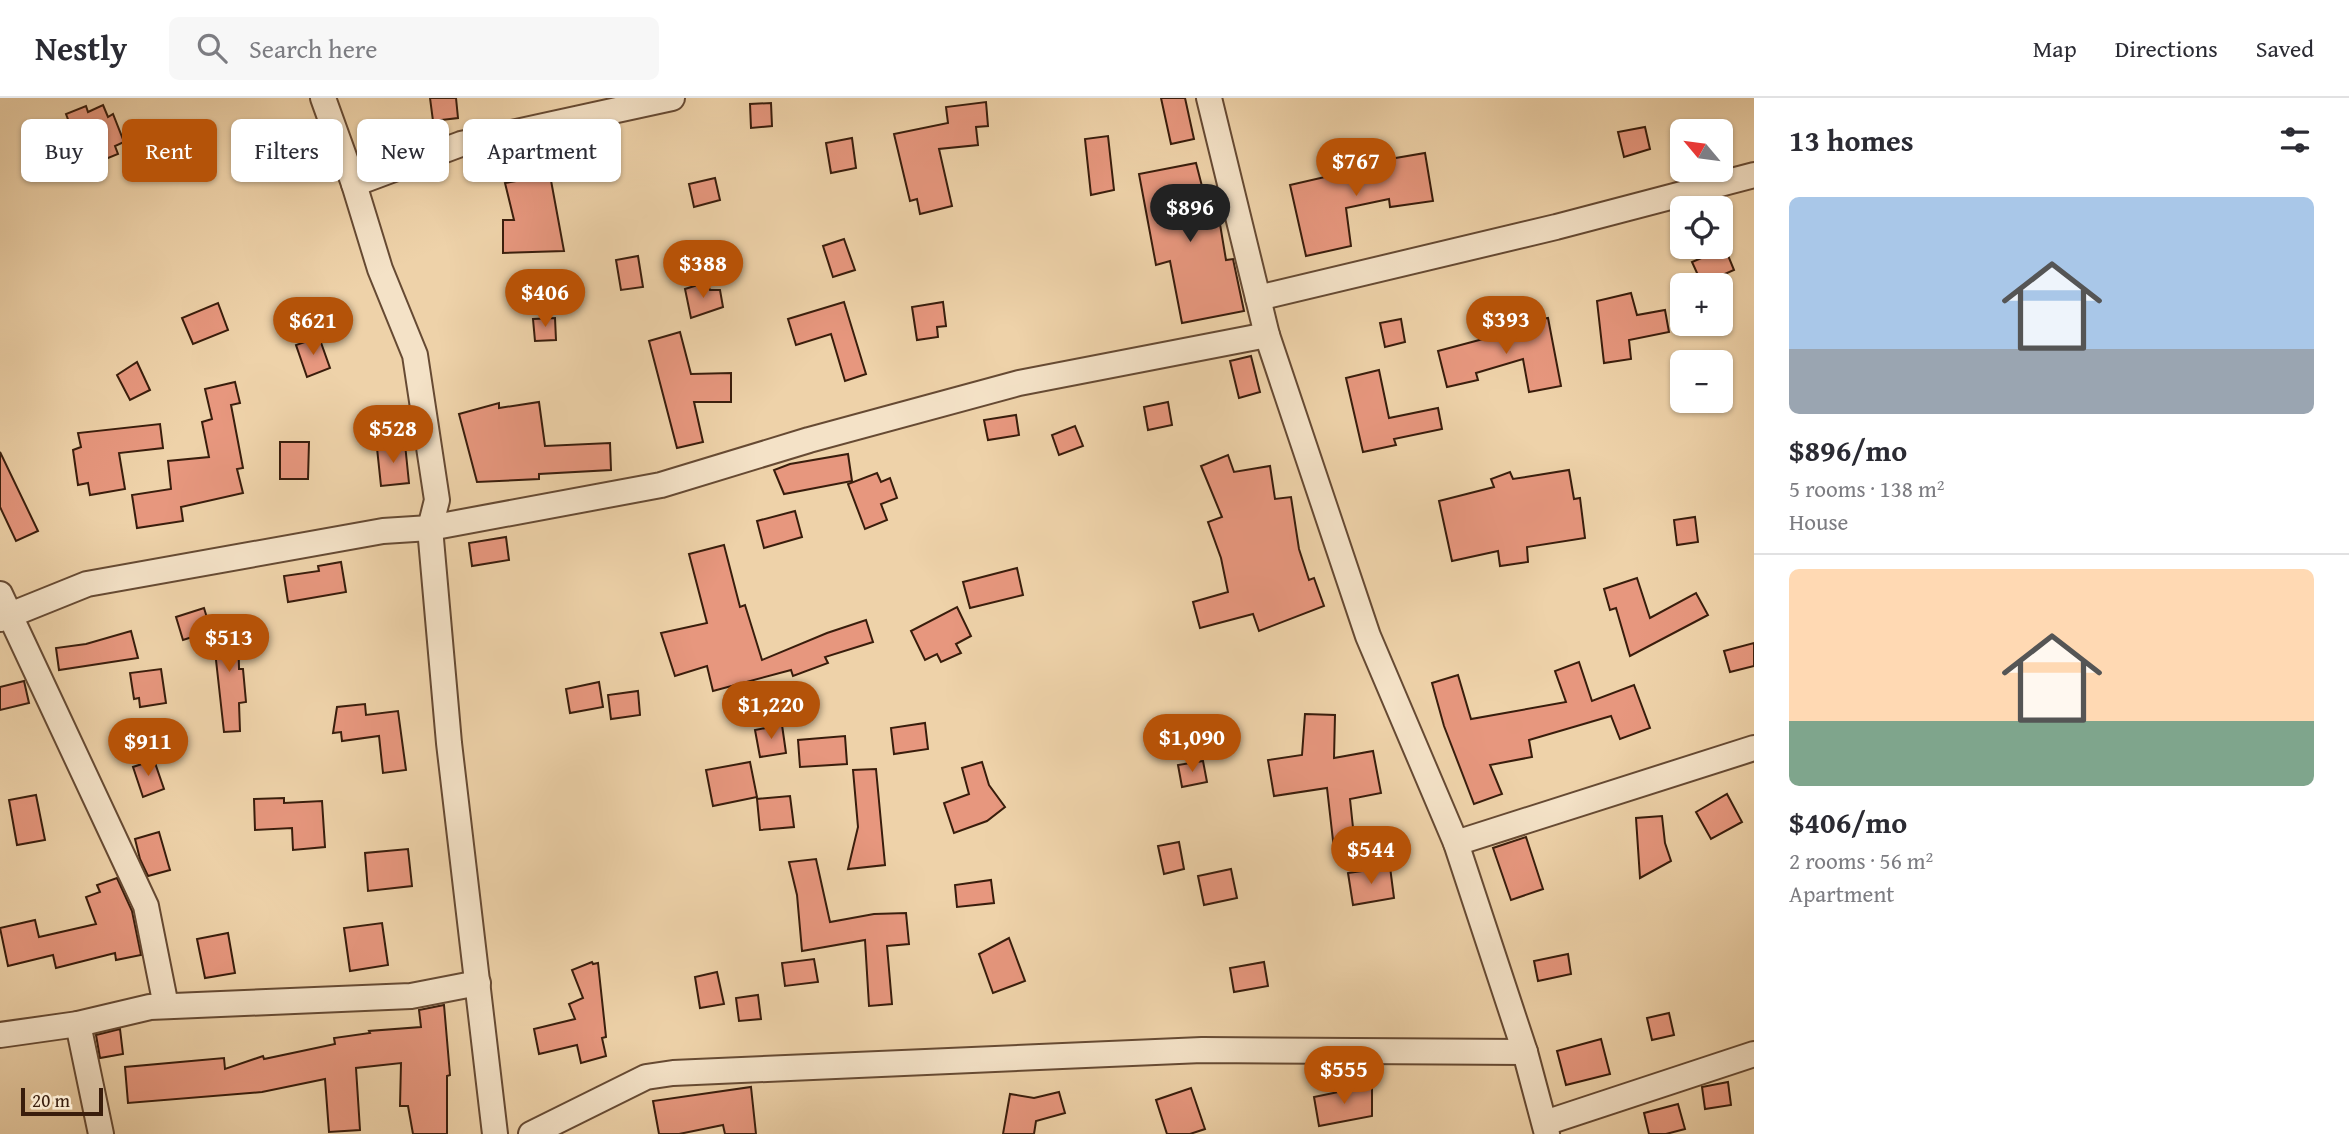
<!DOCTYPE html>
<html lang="en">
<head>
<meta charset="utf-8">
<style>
  body { margin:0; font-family:"Gentium Book Plus",serif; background:#f7f7f7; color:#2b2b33; height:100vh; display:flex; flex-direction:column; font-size:26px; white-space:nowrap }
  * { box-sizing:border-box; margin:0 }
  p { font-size:23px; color:#7c7c81 }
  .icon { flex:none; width:38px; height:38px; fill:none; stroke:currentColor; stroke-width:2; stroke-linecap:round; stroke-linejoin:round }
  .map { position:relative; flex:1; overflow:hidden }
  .drawer { display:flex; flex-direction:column; background:#fff; width:595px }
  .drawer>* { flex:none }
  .top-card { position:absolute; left:21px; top:21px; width:665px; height:63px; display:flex; gap:14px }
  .needle { width:46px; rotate:299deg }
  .fabs { position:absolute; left:1670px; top:21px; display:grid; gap:14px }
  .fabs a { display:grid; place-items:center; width:63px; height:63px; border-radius:10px; background:#fff; box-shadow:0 2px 5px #0004; font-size:35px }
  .scale { position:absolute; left:21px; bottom:18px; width:82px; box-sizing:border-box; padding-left:7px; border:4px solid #391d0c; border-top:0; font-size:19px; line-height:24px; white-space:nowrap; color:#391d0c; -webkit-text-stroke:5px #f4e2c7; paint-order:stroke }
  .price { position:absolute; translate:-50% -60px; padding:0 16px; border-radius:24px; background:#b45309; color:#fff; font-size:23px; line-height:46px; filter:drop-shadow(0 2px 4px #0008) }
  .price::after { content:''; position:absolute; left:50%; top:42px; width:21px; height:16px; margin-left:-10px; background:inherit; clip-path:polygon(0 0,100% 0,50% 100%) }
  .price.selected { background:#222; color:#fff }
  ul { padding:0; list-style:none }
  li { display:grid; align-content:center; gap:14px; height:371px; padding:0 35px }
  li+li { border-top:2px solid #e1e1e2 }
  li span { display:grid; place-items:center; height:217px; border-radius:10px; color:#555 }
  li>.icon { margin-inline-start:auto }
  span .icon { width:126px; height:126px; fill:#fffc; stroke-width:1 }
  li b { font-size:30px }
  h2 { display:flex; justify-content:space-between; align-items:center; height:84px; padding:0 35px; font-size:30px }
  .tag { padding:0 24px; border-radius:10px; background:#fff; box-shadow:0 2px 5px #0004; font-size:24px; line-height:63px }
  .tag.selected { background:#b45309; color:#fff }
  header { display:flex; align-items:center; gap:42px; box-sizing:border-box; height:98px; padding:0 35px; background:#fff; border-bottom:2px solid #e1e1e2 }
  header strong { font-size:33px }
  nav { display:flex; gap:38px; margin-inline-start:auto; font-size:24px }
  .search { width:490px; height:63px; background:#f7f7f7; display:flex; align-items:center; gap:18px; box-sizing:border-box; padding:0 24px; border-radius:10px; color:#7c7c81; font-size:26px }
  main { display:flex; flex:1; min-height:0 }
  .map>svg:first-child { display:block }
</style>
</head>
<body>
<header>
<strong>Nestly</strong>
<div class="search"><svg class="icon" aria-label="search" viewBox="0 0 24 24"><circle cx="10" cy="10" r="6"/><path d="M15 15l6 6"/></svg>Search here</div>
<nav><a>Map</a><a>Directions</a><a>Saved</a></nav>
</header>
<main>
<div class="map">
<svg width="1754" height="1036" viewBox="0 0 1754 1036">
  <rect width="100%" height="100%" fill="#eed2a9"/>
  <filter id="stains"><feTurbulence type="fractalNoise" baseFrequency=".00286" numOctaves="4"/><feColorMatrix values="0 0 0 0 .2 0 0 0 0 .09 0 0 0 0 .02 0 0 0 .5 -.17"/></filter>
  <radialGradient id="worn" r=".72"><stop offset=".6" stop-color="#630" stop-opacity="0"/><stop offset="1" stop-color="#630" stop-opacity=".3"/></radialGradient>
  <g fill="#e7977e" stroke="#391d0c" stroke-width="2">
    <path d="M 430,0 L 456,0 L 458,20 L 433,23 Z"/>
    <path d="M 1161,0 L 1185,0 L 1194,41 L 1171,46 Z"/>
    <path d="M 986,4 L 988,28 L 976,29 L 978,47 L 939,51 L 952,108 L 920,116 L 917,101 L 910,103 L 894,36 L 948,25 L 946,9 Z"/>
    <path d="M 771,5 L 772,28 L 751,30 L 750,6 Z"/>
    <path d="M 103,7 L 108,19 L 113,16 L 124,44 L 115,48 L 118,56 L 86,69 L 66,16 L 86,8 L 88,14 Z"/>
    <path d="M 1645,29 L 1650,51 L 1624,59 L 1618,34 Z"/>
    <path d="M 1108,38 L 1114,92 L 1091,97 L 1085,41 Z"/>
    <path d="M 852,40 L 856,70 L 831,75 L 826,45 Z"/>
    <path d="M 1425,55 L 1433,103 L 1390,109 L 1389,101 L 1346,110 L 1351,148 L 1306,158 L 1290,87 L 1338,76 L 1337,70 Z"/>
    <path d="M 1196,65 L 1212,127 L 1220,126 L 1226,162 L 1233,161 L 1244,213 L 1182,225 L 1170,163 L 1156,167 L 1139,76 Z"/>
    <path d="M 550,77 L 564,153 L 503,155 L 503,122 L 514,122 L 505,85 Z"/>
    <path d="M 715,80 L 720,102 L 694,109 L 689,86 Z"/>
    <path d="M 844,141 L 855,172 L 833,179 L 823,148 Z"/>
    <path d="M 1725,150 L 1734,172 L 1702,186 L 1692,164 Z"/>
    <path d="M 638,158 L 643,189 L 621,192 L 616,162 Z"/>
    <path d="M 707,184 L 710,192 L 720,192 L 723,209 L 691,220 L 685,191 Z"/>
    <path d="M 1631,195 L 1637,217 L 1665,212 L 1669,234 L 1629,242 L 1631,261 L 1604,265 L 1597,203 Z"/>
    <path d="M 844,204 L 866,276 L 845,283 L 831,236 L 796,247 L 788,221 Z"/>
    <path d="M 943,204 L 946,228 L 937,229 L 938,239 L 917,242 L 912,209 Z"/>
    <path d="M 218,205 L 228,232 L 193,246 L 182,220 Z"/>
    <path d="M 555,220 L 556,242 L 535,243 L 533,221 Z"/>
    <path d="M 1548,220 L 1561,288 L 1529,294 L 1523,261 L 1476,275 L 1478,282 L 1447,289 L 1438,253 L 1517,232 L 1516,226 Z"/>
    <path d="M 1401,221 L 1405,244 L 1385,249 L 1380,225 Z"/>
    <path d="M 680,234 L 691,276 L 731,275 L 731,304 L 694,304 L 703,344 L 677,350 L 649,243 Z"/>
    <path d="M 319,239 L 330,270 L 307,279 L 296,247 Z"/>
    <path d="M 1251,258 L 1260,294 L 1239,300 L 1230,263 Z"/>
    <path d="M 137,264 L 150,292 L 130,302 L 117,277 Z"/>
    <path d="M 1379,272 L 1389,320 L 1438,310 L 1442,331 L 1394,341 L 1396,347 L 1363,354 L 1346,280 Z"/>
    <path d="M 235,284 L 240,305 L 231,307 L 243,370 L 237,371 L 243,395 L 181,409 L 183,423 L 137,430 L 132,397 L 171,391 L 168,363 L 209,359 L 202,324 L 212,321 L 205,291 Z"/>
    <path d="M 539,304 L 545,348 L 610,345 L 611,372 L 539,376 L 539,381 L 477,384 L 459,316 L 499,305 L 499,310 Z"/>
    <path d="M 1168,304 L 1172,327 L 1148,332 L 1144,309 Z"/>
    <path d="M 1016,317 L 1019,337 L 988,342 L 984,322 Z"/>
    <path d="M 160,326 L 163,350 L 119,355 L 125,391 L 90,397 L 88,385 L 78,387 L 73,352 L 81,349 L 78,335 Z"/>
    <path d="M 1075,328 L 1083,348 L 1059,357 L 1052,337 Z"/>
    <path d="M 280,344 L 309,344 L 308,381 L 280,381 Z"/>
    <path d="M 405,346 L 409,385 L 381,388 L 377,350 Z"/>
    <path d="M 0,354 L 38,433 L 16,443 L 0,409 Z"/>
    <path d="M 848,356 L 852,383 L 784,396 L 774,372 L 790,366 Z"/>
    <path d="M 1228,357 L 1234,374 L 1270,368 L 1275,401 L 1291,399 L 1299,451 L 1309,482 L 1314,480 L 1324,508 L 1259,533 L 1253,516 L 1200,530 L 1193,504 L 1228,494 L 1221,460 L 1208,424 L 1222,419 L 1201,368 Z"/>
    <path d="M 1569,372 L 1574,401 L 1580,400 L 1585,440 L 1527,449 L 1528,464 L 1500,468 L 1498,453 L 1452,463 L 1439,403 L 1494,389 L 1491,381 L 1510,374 L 1513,381 Z"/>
    <path d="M 877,375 L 881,384 L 890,380 L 897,400 L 881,406 L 887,422 L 865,431 L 848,386 Z"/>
    <path d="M 795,413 L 802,439 L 764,450 L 757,423 Z"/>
    <path d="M 1695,419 L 1698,444 L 1677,447 L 1674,422 Z"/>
    <path d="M 506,439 L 509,462 L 472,468 L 469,445 Z"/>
    <path d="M 724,447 L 740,509 L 745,507 L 762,562 L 827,535 L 866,522 L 873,544 L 825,559 L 828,565 L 793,578 L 791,572 L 713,593 L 707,568 L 675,578 L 661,535 L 707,525 L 689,456 Z"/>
    <path d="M 341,464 L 346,494 L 288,504 L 284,478 L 319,473 L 318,468 Z"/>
    <path d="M 1017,470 L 1023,497 L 970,510 L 963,484 Z"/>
    <path d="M 1637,480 L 1650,520 L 1696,495 L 1708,517 L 1630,558 L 1616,510 L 1610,512 L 1604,491 Z"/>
    <path d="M 957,509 L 971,538 L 956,546 L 961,555 L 941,564 L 937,556 L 925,562 L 911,533 Z"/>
    <path d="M 204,510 L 211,533 L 183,542 L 176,519 Z"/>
    <path d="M 238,525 L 239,571 L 243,571 L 246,604 L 239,605 L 240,633 L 224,634 L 212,526 Z"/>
    <path d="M 131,533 L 138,560 L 59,572 L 56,550 L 86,546 Z"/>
    <path d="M 1754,545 L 1754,568 L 1730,574 L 1724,553 Z"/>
    <path d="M 1579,564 L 1592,603 L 1634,587 L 1650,630 L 1620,641 L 1611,618 L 1529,642 L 1532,659 L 1490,667 L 1502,696 L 1474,706 L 1444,628 L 1432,585 L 1458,577 L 1471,621 L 1566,604 L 1555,573 Z"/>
    <path d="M 161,571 L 166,605 L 140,609 L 139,600 L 134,601 L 130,575 Z"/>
    <path d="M 24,583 L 29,605 L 0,612 L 0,589 Z"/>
    <path d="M 599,584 L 603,609 L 570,615 L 566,591 Z"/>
    <path d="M 638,593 L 640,617 L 611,621 L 608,597 Z"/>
    <path d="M 365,606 L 366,617 L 398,613 L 406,672 L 383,675 L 379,638 L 342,643 L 341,634 L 333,635 L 337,609 Z"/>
    <path d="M 1305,616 L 1335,617 L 1334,660 L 1373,653 L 1381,695 L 1350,701 L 1356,758 L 1335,760 L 1327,690 L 1274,698 L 1268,662 L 1302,657 Z"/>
    <path d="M 925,625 L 928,651 L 894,656 L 891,630 Z"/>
    <path d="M 782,627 L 786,655 L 760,659 L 755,632 Z"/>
    <path d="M 845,638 L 847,666 L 800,669 L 798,642 Z"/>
    <path d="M 154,662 L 164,691 L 143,699 L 133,669 Z"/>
    <path d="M 1203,663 L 1207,684 L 1182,689 L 1178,667 Z"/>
    <path d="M 750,664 L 757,699 L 713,708 L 706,672 Z"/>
    <path d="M 982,664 L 989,687 L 1005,709 L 987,723 L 954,735 L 944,705 L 969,696 L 962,670 Z"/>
    <path d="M 876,671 L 885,767 L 848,771 L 858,729 L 853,672 Z"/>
    <path d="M 1727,696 L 1742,724 L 1711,741 L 1696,714 Z"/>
    <path d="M 36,697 L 45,742 L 17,747 L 9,702 Z"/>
    <path d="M 790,698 L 794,729 L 760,732 L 757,701 Z"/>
    <path d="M 284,700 L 284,705 L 322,703 L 325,749 L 293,752 L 292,730 L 255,732 L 254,701 Z"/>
    <path d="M 1662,718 L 1665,745 L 1671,763 L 1640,780 L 1636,720 Z"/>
    <path d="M 159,734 L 170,772 L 148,778 L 140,761 L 135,741 Z"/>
    <path d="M 1526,739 L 1543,791 L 1511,802 L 1493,750 Z"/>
    <path d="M 1179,744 L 1184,771 L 1164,776 L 1158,748 Z"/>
    <path d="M 408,751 L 412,788 L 368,793 L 365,755 Z"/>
    <path d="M 816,761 L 830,824 L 874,816 L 906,815 L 909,846 L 887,848 L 892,906 L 869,908 L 865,842 L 802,853 L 797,797 L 789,764 Z"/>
    <path d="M 1390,769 L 1394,800 L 1353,807 L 1348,775 Z"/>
    <path d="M 1231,771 L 1237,800 L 1204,807 L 1198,778 Z"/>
    <path d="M 117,780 L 132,813 L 141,857 L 116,862 L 115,855 L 56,870 L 53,857 L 8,868 L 0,830 L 35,822 L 39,839 L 96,826 L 86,799 L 100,794 L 97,787 Z"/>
    <path d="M 991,782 L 994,805 L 957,809 L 955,787 Z"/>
    <path d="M 382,825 L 388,867 L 350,873 L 344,830 Z"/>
    <path d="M 228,835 L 235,875 L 205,880 L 197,841 Z"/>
    <path d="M 1009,840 L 1025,883 L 993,895 L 979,856 Z"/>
    <path d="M 1568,856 L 1571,876 L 1538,883 L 1534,863 Z"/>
    <path d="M 814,861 L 818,884 L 785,888 L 782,865 Z"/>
    <path d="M 592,864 L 593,866 L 598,865 L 606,939 L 602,940 L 606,958 L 581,965 L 577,947 L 539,956 L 534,931 L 575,921 L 569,906 L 583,900 L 572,872 Z"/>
    <path d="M 1264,864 L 1268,888 L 1234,894 L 1230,870 Z"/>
    <path d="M 717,874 L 724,906 L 700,910 L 695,879 Z"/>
    <path d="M 758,897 L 761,921 L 739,923 L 736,900 Z"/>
    <path d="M 444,907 L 450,977 L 447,978 L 447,1036 L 413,1036 L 408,1008 L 400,1008 L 401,965 L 356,970 L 360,1032 L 329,1034 L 325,981 L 262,994 L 128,1005 L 125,969 L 224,960 L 225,971 L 263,958 L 264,961 L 335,946 L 334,940 L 370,935 L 369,933 L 421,929 L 419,912 Z"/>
    <path d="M 1669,915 L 1674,937 L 1652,942 L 1647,920 Z"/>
    <path d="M 120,931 L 123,956 L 100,960 L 96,937 Z"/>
    <path d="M 1601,941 L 1610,976 L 1566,987 L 1557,953 Z"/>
    <path d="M 1728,984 L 1731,1007 L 1705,1011 L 1702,989 Z"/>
    <path d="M 1372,987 L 1372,1018 L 1319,1028 L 1314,999 Z"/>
    <path d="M 751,989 L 756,1036 L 725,1036 L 723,1027 L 679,1036 L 659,1036 L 653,1003 Z"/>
    <path d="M 1191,990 L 1205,1031 L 1190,1036 L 1167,1036 L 1156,1002 Z"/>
    <path d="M 1059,994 L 1065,1015 L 1036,1023 L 1034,1036 L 1003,1036 L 1010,996 L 1034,1000 Z"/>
    <path d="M 1678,1006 L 1685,1031 L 1666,1036 L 1649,1036 L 1644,1015 Z"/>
  </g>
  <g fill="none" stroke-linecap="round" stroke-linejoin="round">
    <defs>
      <g id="street">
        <path d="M 323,0 L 354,86 L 380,171 L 415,257 L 437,402 L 430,430 L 449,645 L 495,1036"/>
        <path d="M 1209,0 L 1267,237 L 1368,538 L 1456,745 L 1525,954 L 1547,1036"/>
        <path d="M 354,86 L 461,46 L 672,0"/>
        <path d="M 1258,200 L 1556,129 L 1754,77"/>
        <path d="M 0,496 L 146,808 L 166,908"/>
        <path d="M 0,521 L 87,486 L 383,433 L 430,430 L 661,387 L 809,342 L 1019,285 L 1267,237"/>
        <path d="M 1456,745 L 1754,650"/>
        <path d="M 78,926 L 101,1036"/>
        <path d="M 0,937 L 78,926 L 150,909 L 411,898 L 478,885"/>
        <path d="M 1545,1025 L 1754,956"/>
        <path d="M 531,1036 L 646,979 L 673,975 L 1202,952 L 1525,954"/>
      </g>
    </defs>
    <use href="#street" stroke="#664a33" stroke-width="28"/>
    <use href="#street" stroke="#f4e2c7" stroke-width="24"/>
  </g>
  <rect width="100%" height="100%" filter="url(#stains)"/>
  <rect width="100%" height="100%" fill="url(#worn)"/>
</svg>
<div class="fabs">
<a><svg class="needle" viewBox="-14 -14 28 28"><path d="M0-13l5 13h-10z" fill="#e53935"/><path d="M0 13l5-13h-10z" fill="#7c7c81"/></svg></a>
<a><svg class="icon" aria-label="locate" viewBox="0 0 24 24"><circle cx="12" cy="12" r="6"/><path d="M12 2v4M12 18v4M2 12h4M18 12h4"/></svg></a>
<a>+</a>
<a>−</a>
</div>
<div class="scale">20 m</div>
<b class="price" style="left:1356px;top:100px">$767</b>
<b class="price selected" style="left:1190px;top:146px">$896</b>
<b class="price" style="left:703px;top:202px">$388</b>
<b class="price" style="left:545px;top:231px">$406</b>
<b class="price" style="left:1506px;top:258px">$393</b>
<b class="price" style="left:313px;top:259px">$621</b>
<b class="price" style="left:393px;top:367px">$528</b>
<b class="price" style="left:229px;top:576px">$513</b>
<b class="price" style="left:771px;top:643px">$1,220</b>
<b class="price" style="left:1192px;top:676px">$1,090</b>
<b class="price" style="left:148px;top:680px">$911</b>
<b class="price" style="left:1371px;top:788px">$544</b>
<b class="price" style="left:1344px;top:1008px">$555</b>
<div class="top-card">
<a class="tag">Buy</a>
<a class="tag selected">Rent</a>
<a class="tag">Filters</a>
<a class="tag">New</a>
<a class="tag">Apartment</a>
</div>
</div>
<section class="drawer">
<h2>13 homes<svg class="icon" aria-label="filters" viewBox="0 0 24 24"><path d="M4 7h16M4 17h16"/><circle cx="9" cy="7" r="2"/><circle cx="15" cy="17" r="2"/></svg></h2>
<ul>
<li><span style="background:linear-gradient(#a9c7e8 70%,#9aa5b1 0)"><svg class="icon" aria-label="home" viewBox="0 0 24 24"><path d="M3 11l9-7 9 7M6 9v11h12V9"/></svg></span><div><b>$896/mo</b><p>5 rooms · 138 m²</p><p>House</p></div></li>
<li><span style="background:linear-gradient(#ffd9b3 70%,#7fa58c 0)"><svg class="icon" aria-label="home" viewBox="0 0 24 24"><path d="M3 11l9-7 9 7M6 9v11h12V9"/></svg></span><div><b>$406/mo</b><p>2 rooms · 56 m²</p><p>Apartment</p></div></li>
</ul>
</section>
</main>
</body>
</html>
